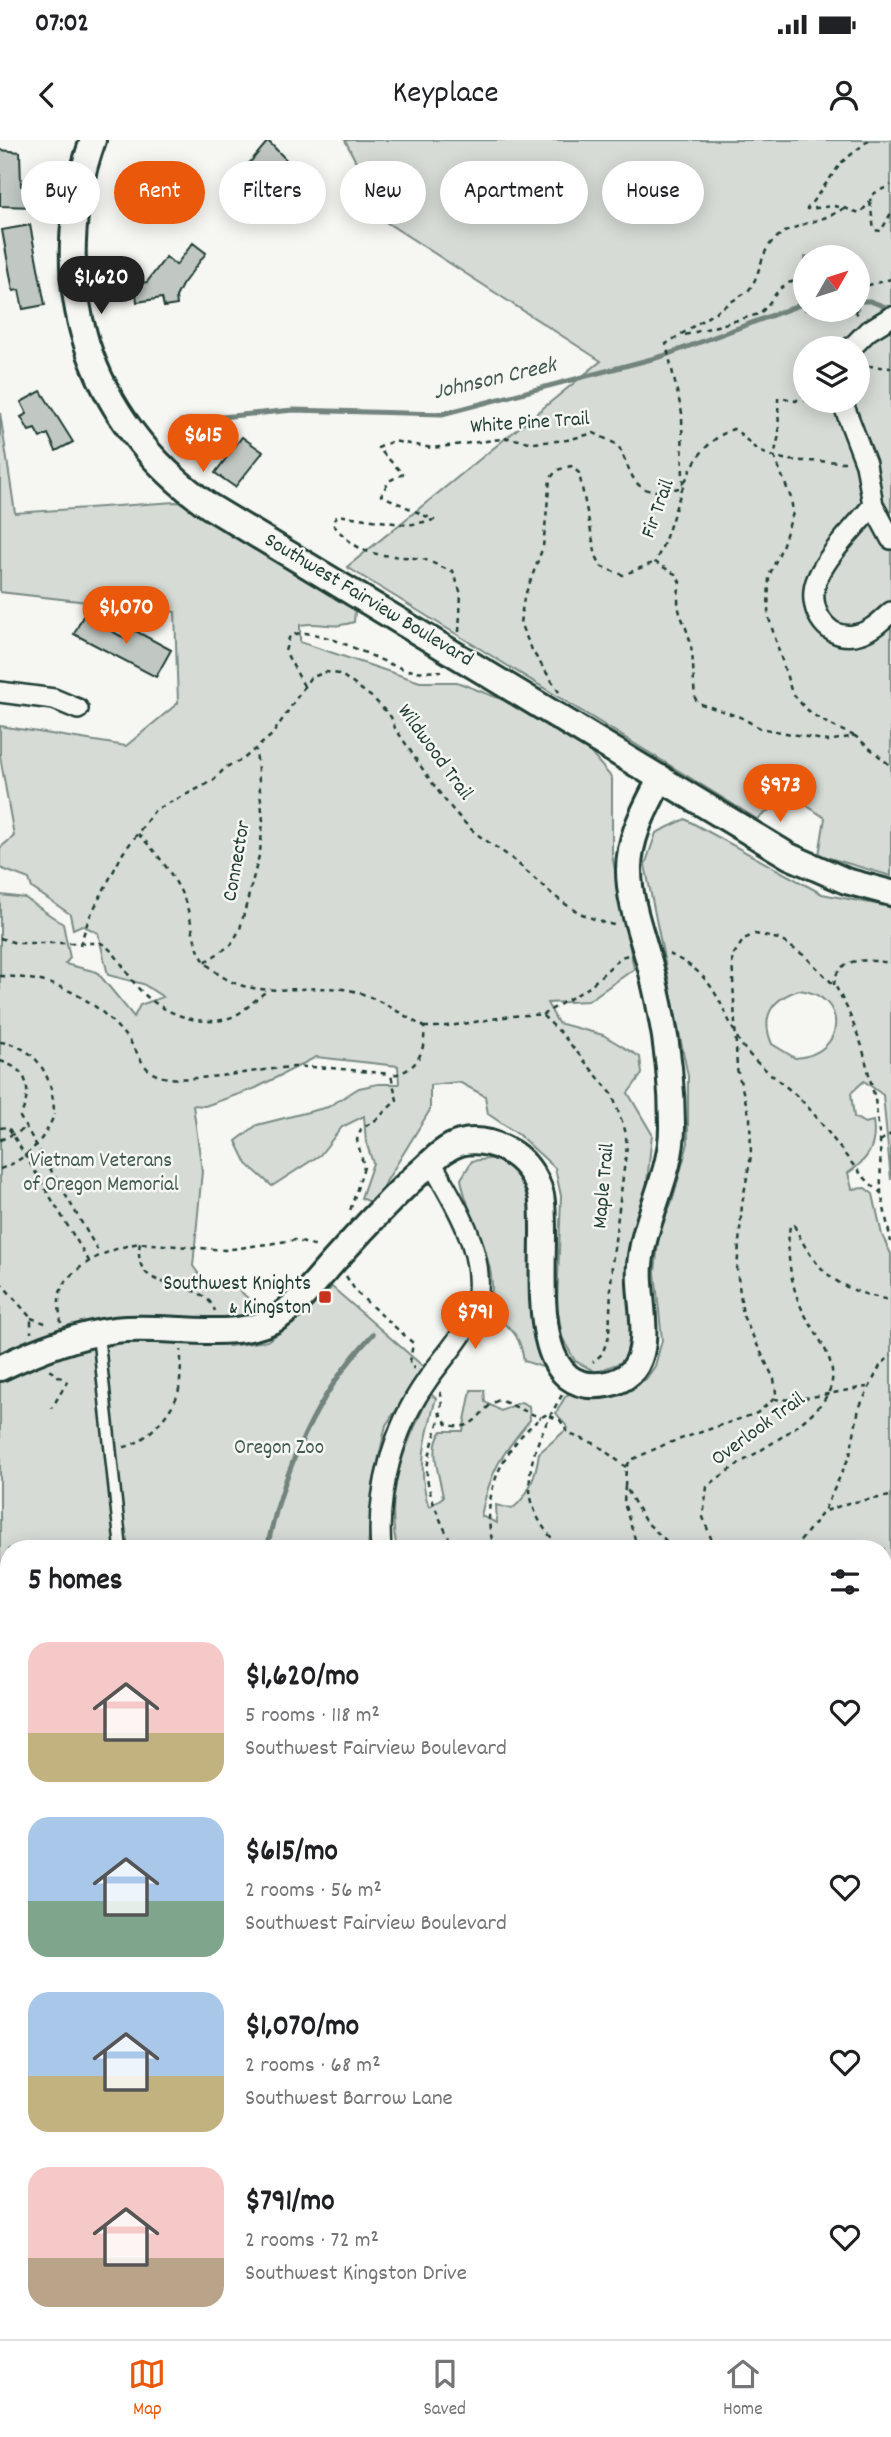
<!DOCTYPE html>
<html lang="en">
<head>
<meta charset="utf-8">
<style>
  body { margin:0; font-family:Dekko,sans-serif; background:#f2f2f2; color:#202124; height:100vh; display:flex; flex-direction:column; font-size:26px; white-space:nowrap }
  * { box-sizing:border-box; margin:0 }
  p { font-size:23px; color:#757577 }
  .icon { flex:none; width:38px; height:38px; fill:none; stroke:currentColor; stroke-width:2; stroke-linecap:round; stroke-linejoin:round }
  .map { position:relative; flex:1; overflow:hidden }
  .details { position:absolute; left:0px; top:1400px; width:892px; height:800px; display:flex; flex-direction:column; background:#fff; border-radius:28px 28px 0 0; box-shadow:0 4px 18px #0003 }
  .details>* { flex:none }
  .banner { position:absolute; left:21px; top:21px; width:850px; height:63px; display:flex; gap:14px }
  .needle { width:46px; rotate:51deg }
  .fabs { position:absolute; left:793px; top:105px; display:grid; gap:14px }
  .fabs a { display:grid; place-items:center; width:77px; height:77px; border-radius:50%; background:#fff; box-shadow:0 4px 18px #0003; font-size:35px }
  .price { position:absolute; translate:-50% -60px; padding:0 16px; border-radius:24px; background:#ea580c; color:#fff; font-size:23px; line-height:46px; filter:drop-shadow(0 2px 4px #0008) }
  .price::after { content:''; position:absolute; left:50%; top:42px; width:21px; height:16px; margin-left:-10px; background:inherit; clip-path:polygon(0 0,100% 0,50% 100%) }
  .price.active { background:#222; color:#fff }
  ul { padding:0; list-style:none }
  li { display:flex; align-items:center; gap:21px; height:175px; padding:0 28px }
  li span { display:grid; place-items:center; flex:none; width:196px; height:140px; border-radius:21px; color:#555 }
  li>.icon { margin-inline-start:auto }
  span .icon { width:84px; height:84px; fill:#fffc; stroke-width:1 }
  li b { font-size:30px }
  h2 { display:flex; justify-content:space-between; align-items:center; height:84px; padding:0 28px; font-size:30px }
  .pill { padding:0 24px; border-radius:32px; background:#fff; box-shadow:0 4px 18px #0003; font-size:24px; line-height:63px }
  .pill.active { background:#ea580c; color:#fff }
  .status { display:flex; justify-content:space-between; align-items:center; height:49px; padding:0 35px; background:#fff; direction:ltr }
  .status svg { height:19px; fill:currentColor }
  header { display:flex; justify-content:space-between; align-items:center; height:91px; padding:0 28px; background:#fff; font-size:32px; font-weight:600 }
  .menu { display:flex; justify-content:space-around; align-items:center; height:98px; border-top:2px solid #e0e0e0; background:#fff; font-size:19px; color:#757577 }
  .menu a { display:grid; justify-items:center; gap:4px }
  .menu .active { color:#ea580c }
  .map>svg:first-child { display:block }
</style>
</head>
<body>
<div class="status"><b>07:02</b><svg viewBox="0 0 49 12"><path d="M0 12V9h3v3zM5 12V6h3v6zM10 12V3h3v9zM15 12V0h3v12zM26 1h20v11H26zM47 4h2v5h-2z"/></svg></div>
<header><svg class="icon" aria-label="back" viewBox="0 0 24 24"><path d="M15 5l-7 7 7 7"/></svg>Keyplace<svg class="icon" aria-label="person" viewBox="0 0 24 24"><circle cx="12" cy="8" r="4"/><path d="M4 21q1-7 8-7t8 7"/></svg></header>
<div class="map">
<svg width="891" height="2199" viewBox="0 0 891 2199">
  <rect width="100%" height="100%" fill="#f6f6f2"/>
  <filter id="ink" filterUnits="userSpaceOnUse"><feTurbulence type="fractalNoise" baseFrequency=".0143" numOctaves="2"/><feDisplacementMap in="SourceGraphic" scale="14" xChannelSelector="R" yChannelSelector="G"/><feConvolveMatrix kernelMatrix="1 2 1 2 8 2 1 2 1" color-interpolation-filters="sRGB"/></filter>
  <g filter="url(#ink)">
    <g fill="#d6dbd6" stroke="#7a8c85" stroke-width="2" fill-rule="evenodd">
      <path d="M 345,0 L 891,0 L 891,736 L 819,715 L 825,678 L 791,655 L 757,679 L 347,427 L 601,221 L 386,82 ZM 805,117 L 858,117 L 858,170 L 805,170 ZM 805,208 L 858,208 L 858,261 L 805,261 Z"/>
      <path d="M 0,273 L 15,373 L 175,362 L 209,366 L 332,439 L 355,471 L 354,482 C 330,490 324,481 300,485 L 300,502 L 420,542 L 457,542 L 503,560 L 590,612 L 612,638 L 612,715 L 634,829 L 588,861 L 547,863 L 558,883 L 603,895 L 640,917 L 642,934 L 628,953 L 652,994 L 632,1187 L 625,1221 L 596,1232 L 575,1221 L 562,1197 L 557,1165 L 561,1056 L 555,1028 L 519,995 L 488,974 L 485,956 L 459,942 L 430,945 L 430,970 L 373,1063 L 361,1058 L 373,1023 L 366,1002 L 364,976 L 342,987 L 320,1015 L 272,1046 L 247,1024 L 236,1001 L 257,985 L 328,967 L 359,948 L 378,944 L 399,944 L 398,926 L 316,917 L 256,948 L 205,966 L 193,965 L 202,1031 L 193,1126 L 208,1147 L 237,1148 L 256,1166 C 246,1181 236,1189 229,1206 L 267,1201 L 298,1180 L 332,1147 L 425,1228 L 386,1285 L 373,1344 L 368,1409 L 9,1409 L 9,2191 L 733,2191 L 736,2199 L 0,2199 L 0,755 L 25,758 L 63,784 L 70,818 L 65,824 L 97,832 L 134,877 L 140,865 L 163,857 L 143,844 L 108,835 L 98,793 L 82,785 L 73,789 L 70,774 L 32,748 L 29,739 L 0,728 L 0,708 L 14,696 L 0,616 L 0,586 L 126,606 L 178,563 L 175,472 L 0,452 Z"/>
      <path d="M 685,679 L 822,754 L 891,767 L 891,1040 L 883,955 L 864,941 L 851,953 L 854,977 L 865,983 L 873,981 C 877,1006 868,1020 848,1033 L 852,1049 L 865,1048 L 873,1054 L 882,1095 L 891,1114 L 891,2199 L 771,2199 L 764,2191 L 884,2191 L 884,1409 L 397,1409 C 384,1348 405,1308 430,1254 L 436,1258 C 426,1296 416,1329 429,1367 L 443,1357 C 440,1337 428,1308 442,1291 L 463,1291 L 471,1250 L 484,1250 L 485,1262 L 501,1271 L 521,1262 L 529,1266 L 530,1280 C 501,1315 490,1331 481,1376 L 497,1383 L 496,1365 L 512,1369 C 530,1355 536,1334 539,1313 L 568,1288 L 556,1273 L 565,1257 L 571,1252 L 589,1258 L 619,1254 L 646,1239 L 655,1226 L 662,1200 L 655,1132 L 659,1094 L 673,1059 L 688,1003 L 688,936 L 645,725 L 656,693 ZM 799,850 C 848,855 848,914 795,918 L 772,904 C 760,876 772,859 799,850 Z"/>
      <path d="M 495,1018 L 519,1035 L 535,1072 L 532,1190 L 545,1228 L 524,1221 C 521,1201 515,1189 497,1179 L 485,1183 C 485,1170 493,1157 492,1145 C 490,1107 467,1075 461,1039 L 472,1021 Z"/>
    </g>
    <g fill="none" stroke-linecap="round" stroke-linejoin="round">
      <g stroke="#72847d" stroke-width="5">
        <path d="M 858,161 L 870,161 L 891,169"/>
        <path d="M 181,281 L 293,270 L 442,274 L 663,216 L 805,163"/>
        <path d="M 267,1409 C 283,1330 317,1253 373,1194"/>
      </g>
    </g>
    <g fill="#c1c8c3" stroke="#1f3d34" stroke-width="2">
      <path d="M 268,1 L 303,37 L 292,50 L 274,34 L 270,38 L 263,32 L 253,44 L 240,34 Z"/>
      <path d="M 0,10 L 20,12 L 21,46 L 37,49 L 36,67 L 0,66 Z"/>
      <path d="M 30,85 L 45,165 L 23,169 L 19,150 L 13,151 L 2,90 Z"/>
      <path d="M 193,103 L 206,113 L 182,145 L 176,157 L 177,165 L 164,167 L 162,158 L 137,162 L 135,144 L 147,142 L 166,117 L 176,125 Z"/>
      <path d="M 41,251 L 73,302 L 56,311 L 48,294 L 40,298 L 35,289 L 29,291 L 21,277 L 27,274 L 21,262 Z"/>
      <path d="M 242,297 L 263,312 L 235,347 L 215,333 Z"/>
      <path d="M 83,476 L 128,500 L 134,490 L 171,510 L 156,537 L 74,494 Z"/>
    </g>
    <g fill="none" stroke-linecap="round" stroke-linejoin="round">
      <defs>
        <g id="service">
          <path d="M 98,1194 L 121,1409"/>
          <path d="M 0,1595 L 9,1591"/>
          <path d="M 0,1617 L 9,1612"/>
          <path d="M 215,2199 L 216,2191"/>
        </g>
        <g id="pedestrian">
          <path d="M 0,1819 L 9,1819"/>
          <path d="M 0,1967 L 9,1971"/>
          <path d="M 0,2011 L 9,2010"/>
          <path d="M 0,2092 L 9,2100"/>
          <path d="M 59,2191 L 62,2199"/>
        </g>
        <g id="minor">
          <path d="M 851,208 L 868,191 L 891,177"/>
          <path d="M 842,261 L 866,324 L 873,365 L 891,399"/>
          <path d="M 873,365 C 855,388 829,412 817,439 C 806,465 824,500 854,495 C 869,493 880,482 891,472"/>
          <path d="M 0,552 L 54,559 L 78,569"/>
          <path d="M 381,1409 C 376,1353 394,1287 426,1242 C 446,1212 474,1189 478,1151 C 482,1105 453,1060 431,1022"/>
          <path d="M 750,2191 L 756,2199"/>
        </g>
        <g id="tertiary">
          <path d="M 93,0 C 43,140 87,280 209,366 L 789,716 L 846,741 L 891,753"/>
          <path d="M 0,1228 C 35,1211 76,1195 115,1190 C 162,1183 241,1204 280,1176 C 301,1161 316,1141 333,1122 C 360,1092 388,1061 418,1034 C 431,1023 443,1008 460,1003 C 475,999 491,1002 505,1009 C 523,1018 536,1035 541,1055 C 551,1102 517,1261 607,1244 C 664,1233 636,1163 640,1125 C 644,1077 673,1033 672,985 C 672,937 665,887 654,841 C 646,804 629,768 629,730 C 629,696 646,667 661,638"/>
        </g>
      </defs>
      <use href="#service" stroke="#1f3d34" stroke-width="15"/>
      <use href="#pedestrian" stroke="#1f3d34" stroke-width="19"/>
      <use href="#minor" stroke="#1f3d34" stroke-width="24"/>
      <use href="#tertiary" stroke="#1f3d34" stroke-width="30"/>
      <g stroke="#1f3d34" stroke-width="2.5" stroke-dasharray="5 5" stroke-linecap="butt">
        <path d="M 870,62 L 874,90 L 881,91 L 891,73"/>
        <path d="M 844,68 L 860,73 L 870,62 L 871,55 L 891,45"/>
        <path d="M 858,148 L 891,139"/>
        <path d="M 855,170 L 859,177"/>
        <path d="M 685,195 L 759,174 C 775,161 779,136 805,142"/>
        <path d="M 858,225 L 891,228"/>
        <path d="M 805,252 L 796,261 L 780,257 L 778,259 L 779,295 L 774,316 L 791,358 L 793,373 L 782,407 L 769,436 L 768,475 L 791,550 C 808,577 827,583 854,596"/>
        <path d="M 845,322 C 818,320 783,325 758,310 C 748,304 744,294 733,289 C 679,311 680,376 655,422 L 675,434 L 680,442 C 674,474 683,474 690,501 C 694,519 693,540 695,558 L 698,563 L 740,577 L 760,588 L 828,601 L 855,596 L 891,626"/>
        <path d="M 683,344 L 682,273 L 666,204 L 748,151 C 761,136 760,111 775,99 C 794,82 823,83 844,68 L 834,66 L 807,69 L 842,22 L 869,0"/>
        <path d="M 459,492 L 461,454 L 453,431 C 442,429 432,421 422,419 C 379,413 363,421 332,383 L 338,375 L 408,385 L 434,380 L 381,355 L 389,341 L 403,334 L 378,308 L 393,301 L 432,308 L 509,298 L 534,303 L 567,300 L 594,293 L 618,305 C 636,341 632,360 683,347"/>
        <path d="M 304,546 L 285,511 L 289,498 C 309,478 382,525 408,530 C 419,532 430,532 441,531"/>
        <path d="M 559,552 L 533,512 L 520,483 L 524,458 L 543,407 L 550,339 L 557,330 L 571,326 L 579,333 L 596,416 L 602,427 L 623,435 L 655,422"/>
        <path d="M 138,694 C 157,712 177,739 186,764 C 193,783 193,809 207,824 C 245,864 294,844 343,849 C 372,853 399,873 424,887 C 426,911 417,932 391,935 L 397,960 L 377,979 L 361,989 L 357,1000 L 364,1027 L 349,1074"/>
        <path d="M 0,798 L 16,803 L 101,803 C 117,812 124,830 135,844 C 155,871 204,892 236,875 C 247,869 256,858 266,852"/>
        <path d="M 80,805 L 89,778 L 123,713 L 155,670 L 213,641 L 226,627 L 242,620 L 272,595 L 310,538 L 326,532 L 340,534 L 373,558 L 391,577 L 395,588 C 418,621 440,659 469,687 C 482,700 501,709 516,722 C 552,753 568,775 618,786"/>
        <path d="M 669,814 C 710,833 715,852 734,891"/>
        <path d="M 205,822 L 231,805 L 240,789 L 260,712 L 263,681 L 256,610"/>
        <path d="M 0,836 C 58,838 95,857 131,903 C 139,914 143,930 157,935 C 182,946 263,928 294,927 C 326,926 358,931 390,934"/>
        <path d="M 834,845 C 837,814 868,820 891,823"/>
        <path d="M 542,875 L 588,848 L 621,817 L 628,815"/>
        <path d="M 424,887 C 464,888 501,873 542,875 L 561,893 L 612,954 L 625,990 L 627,1005 L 612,1124 L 609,1196 L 602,1214 L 593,1222"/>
        <path d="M 737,897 C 749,922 783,941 803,962 C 831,991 849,1027 881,1053"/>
        <path d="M 0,902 C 38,906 54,939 54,975"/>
        <path d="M 0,921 C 31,930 32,952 20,977 L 100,1114"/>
        <path d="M 0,988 L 8,987 L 89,1121"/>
        <path d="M 0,1000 L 25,989"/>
        <path d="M 880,1001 L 891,994"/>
        <path d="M 140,1103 C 130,1160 201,1132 215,1171"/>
        <path d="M 346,1136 L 357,1153 L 413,1203 L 410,1222 L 414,1229"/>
        <path d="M 0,1142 L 31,1178 L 31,1193"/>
        <path d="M 31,1178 L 48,1184"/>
        <path d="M 61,1183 C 60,1173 57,1160 61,1150 C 72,1124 114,1107 140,1103 L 225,1110 L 295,1100 L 317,1107"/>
        <path d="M 49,1230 L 67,1242 L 52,1268"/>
        <path d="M 440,1252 C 448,1269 425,1313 427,1337 C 430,1362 444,1387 454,1409"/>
        <path d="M 562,1255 C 531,1307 508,1361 563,1409"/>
        <path d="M 774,1259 C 800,1262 838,1251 867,1247"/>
        <path d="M 439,1272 L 447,1284 C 477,1295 480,1265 500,1260 L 541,1278"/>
        <path d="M 550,1276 L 560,1280 L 569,1294 L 596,1304 L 626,1327"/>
        <path d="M 124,1307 C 145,1304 175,1270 179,1249 C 181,1236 181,1222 181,1210"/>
        <path d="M 625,1346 L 626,1327 L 631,1320 L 666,1304 L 757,1273 L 774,1259 L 776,1252 L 774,1239 L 743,1176 L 737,1130 L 742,1064 L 751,1016 L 750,978 L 737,929 L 732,817 L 744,799 L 755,794 L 779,799 L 805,816 L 836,847 L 847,868 L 862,906 L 875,959 L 880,1001 L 881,1053 L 891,1102"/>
        <path d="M 826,1371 L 848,1363 L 891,1356"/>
        <path d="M 495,1409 C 479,1366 497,1318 529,1288 C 536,1282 543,1274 552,1273"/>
        <path d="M 638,1409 L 624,1363 L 625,1346 L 645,1381 L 675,1409"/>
        <path d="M 715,1409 L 703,1377 L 707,1347 C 742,1317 788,1300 820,1265 C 853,1228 811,1195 798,1160 C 790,1138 786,1108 790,1086 L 794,1085 C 816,1133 839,1151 891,1160"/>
        <path d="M 794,1409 L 824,1371 L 850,1315 L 859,1268 L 880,1226 L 891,1215"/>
        <path d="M 0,1433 L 9,1438"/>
        <path d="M 884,1435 L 891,1426"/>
        <path d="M 0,1548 L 9,1542"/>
        <path d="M 0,1557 L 6,1565 L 9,1563"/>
        <path d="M 0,1639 L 9,1632"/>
        <path d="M 884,1815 L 891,1821"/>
        <path d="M 884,2041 L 891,2052"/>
        <path d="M 9,2052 L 2,2066 L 9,2076"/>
        <path d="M 884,2108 L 891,2101"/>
        <path d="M 0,2118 L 9,2120"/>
        <path d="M 35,2191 L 40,2199"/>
        <path d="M 89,2191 L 91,2199"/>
        <path d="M 4,2199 L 4,2184 L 9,2176"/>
      </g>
      <use href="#service" stroke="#f6f6f2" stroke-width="10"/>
      <use href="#pedestrian" stroke="#f6f6f2" stroke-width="14"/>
      <use href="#minor" stroke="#f6f6f2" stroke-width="19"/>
      <use href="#tertiary" stroke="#f6f6f2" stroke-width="24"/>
      <path stroke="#1f3d34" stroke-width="2.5" stroke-dasharray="5 5" stroke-linecap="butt" d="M 0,1029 C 27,1019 44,1001 54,975"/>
    </g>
  </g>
  <rect fill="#c8321e" stroke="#f6f6f2" stroke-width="2.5" x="318" y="1150" width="14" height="14" rx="3.5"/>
  <g text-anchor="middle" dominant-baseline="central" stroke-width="5" stroke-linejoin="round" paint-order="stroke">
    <g font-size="21" fill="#1f3d34" stroke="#f6f6f2">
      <text transform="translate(530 284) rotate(-4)">White Pine Trail</text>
      <text transform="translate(659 369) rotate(-70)">Fir Trail</text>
      <text transform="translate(368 461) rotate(31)">Southwest Fairview Boulevard</text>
      <text transform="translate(434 613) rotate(54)">Wildwood Trail</text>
      <text transform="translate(238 721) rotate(-80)">Connector</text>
      <text transform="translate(605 1046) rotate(-85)">Maple Trail</text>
      <text transform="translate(759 1290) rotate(-36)">Overlook Trail</text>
    </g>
    <g font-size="21" fill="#445d54" stroke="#f6f6f2">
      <text x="101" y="1022">Vietnam Veterans<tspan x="101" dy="24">of Oregon Memorial</tspan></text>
      <text x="279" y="1309">Oregon Zoo</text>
    </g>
    <g font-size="21" fill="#1f3d34" stroke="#f6f6f2" text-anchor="end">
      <text x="311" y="1145">Southwest Knights<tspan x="311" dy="24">&amp; Kingston</tspan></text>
    </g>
    <g font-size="23" font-style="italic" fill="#425a52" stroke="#f6f6f2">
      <text transform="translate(495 240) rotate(-13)">Johnson Creek</text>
    </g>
  </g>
</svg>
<div class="fabs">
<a><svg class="needle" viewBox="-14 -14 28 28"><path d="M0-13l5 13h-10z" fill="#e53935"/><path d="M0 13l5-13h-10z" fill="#757577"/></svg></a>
<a><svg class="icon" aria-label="layers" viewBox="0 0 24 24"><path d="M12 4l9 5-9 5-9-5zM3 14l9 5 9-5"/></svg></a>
</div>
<b class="price active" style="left:101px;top:176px">$1,620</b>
<b class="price" style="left:203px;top:334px">$615</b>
<b class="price" style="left:126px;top:506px">$1,070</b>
<b class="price" style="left:780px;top:684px">$973</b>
<b class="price" style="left:475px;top:1211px">$791</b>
<div class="banner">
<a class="pill">Buy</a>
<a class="pill active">Rent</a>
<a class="pill">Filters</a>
<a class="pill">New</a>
<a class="pill">Apartment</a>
<a class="pill">House</a>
</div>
<section class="details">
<h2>5 homes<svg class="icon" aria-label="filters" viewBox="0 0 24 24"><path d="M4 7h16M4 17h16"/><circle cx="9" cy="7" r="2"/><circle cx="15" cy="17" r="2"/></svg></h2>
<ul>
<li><span style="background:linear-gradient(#f6c9c9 65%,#c2b280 0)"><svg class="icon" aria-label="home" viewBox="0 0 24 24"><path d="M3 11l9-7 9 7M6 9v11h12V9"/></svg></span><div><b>$1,620/mo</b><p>5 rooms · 118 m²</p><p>Southwest Fairview Boulevard</p></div><svg class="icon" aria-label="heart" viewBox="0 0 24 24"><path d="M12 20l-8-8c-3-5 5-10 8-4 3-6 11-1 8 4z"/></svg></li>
<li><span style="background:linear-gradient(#a9c7e8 60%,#7fa58c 0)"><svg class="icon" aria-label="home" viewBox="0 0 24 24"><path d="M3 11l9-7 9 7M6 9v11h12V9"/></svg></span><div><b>$615/mo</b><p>2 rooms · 56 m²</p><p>Southwest Fairview Boulevard</p></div><svg class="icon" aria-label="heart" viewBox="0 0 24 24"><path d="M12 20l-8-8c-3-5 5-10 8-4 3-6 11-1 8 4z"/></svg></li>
<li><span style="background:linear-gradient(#a9c7e8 60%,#c2b280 0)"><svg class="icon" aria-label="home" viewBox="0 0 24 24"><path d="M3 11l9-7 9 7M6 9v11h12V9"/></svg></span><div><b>$1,070/mo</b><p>2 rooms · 68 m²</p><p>Southwest Barrow Lane</p></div><svg class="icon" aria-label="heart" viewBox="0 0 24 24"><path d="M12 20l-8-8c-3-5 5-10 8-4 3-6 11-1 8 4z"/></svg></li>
<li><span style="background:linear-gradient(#f6c9c9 65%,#b9a48a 0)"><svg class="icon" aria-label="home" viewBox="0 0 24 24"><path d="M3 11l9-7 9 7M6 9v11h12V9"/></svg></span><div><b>$791/mo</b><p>2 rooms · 72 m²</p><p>Southwest Kingston Drive</p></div><svg class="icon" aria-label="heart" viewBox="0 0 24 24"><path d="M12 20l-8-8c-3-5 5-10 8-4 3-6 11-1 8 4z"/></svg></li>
</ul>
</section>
</div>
<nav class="menu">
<a class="active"><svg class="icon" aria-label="map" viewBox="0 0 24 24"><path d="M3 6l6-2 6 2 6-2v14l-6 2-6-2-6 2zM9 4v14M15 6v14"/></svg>Map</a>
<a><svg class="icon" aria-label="saved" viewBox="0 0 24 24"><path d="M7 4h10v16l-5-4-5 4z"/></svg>Saved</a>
<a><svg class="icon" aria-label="home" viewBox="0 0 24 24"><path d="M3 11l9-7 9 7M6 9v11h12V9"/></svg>Home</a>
</nav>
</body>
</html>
